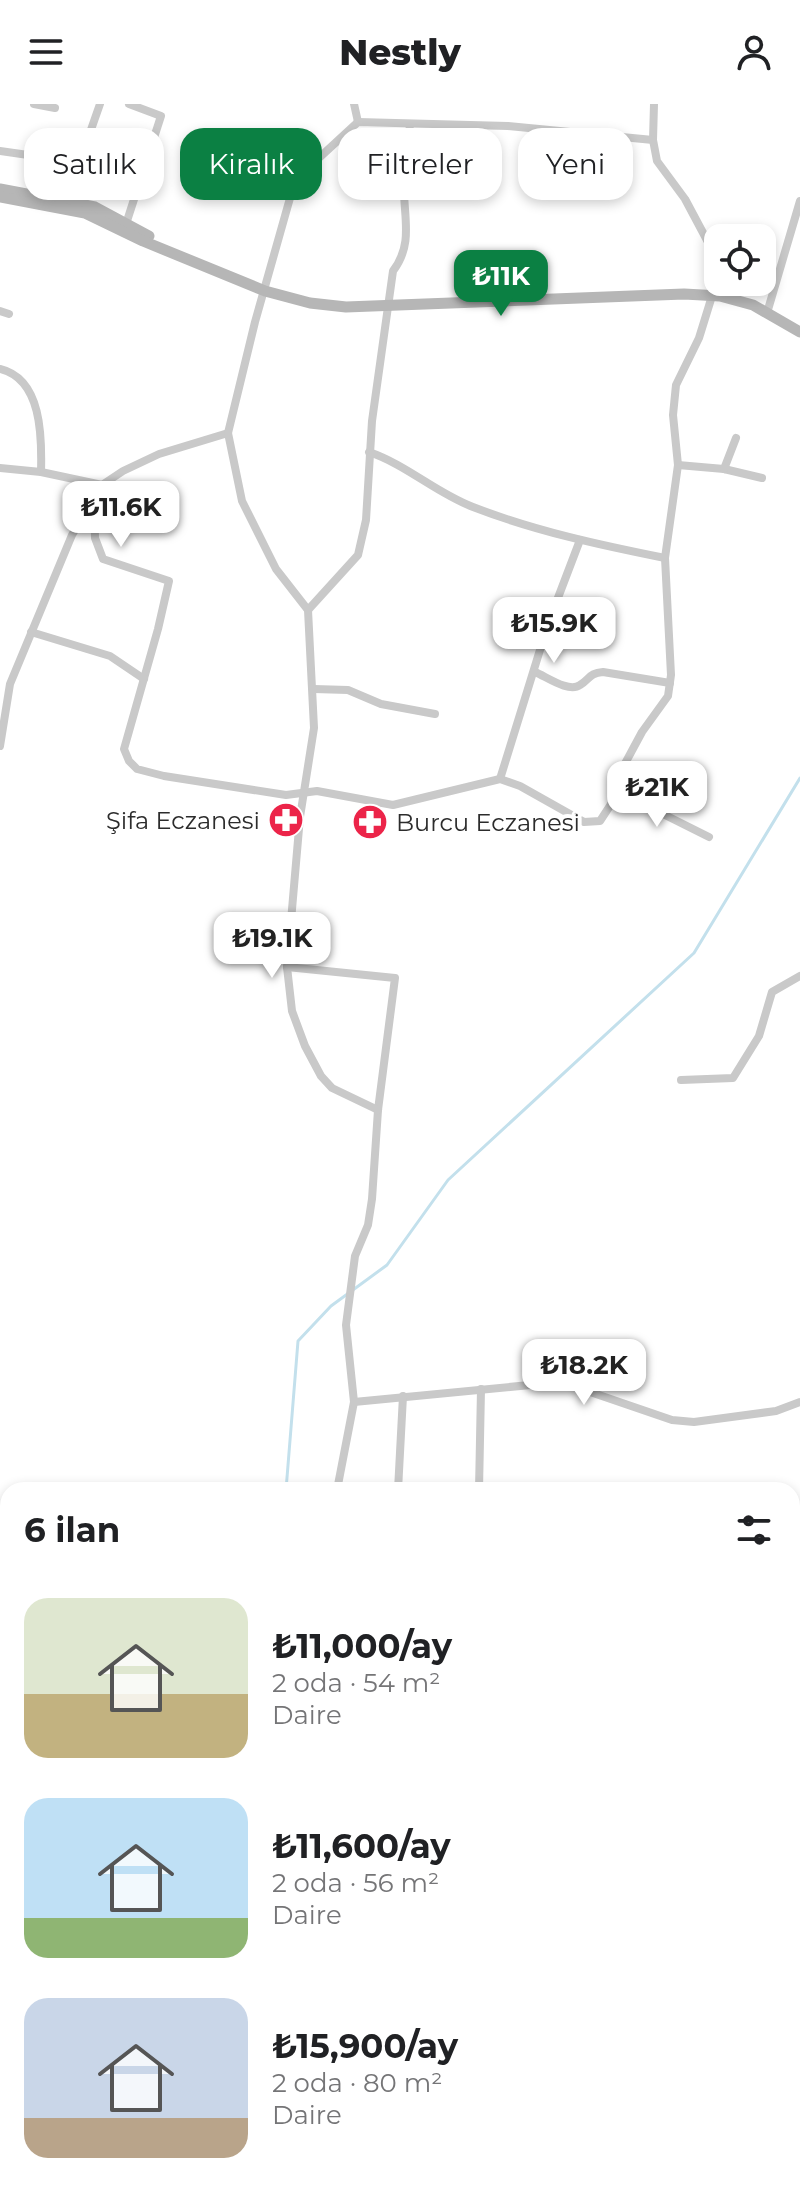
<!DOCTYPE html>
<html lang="tr">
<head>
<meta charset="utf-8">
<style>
  body { margin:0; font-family:Montserrat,sans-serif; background:#f6f6f6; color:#202124; height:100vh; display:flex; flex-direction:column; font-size:30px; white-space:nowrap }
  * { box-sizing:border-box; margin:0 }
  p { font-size:26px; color:#757577 }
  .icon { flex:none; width:44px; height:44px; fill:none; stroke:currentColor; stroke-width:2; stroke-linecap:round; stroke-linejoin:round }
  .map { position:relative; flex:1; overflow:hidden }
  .panel { position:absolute; left:0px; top:1378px; width:800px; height:712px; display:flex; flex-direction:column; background:#fff; border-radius:24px 24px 0 0; box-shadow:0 4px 12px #0003 }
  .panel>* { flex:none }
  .top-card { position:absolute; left:24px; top:24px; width:752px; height:72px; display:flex; gap:16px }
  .fabs { position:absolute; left:704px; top:120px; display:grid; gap:16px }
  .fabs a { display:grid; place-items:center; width:72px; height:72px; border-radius:16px; background:#fff; box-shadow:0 4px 12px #0003; font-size:40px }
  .price { position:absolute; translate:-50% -68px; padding:0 18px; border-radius:16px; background:#fff; color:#222; font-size:26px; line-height:52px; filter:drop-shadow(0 2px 4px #0008) }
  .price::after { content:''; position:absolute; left:50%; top:48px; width:24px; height:18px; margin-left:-12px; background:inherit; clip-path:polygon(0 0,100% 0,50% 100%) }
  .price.active { background:#0b8043; color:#fff }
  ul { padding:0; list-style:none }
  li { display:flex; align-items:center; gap:24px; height:200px; padding:0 24px }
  li span { display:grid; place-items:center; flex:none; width:224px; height:160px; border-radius:24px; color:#555 }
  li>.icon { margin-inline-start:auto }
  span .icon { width:96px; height:96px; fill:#fffc; stroke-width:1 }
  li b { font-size:34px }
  h2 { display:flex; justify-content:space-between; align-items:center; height:96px; padding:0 24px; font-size:34px }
  .pill { padding:0 28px; border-radius:24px; background:#fff; box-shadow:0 4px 12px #0003; font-size:28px; line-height:72px }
  .pill.active { background:#0b8043; color:#fff }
  header { display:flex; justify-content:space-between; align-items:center; height:104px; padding:0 24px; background:#fff; font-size:36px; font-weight:800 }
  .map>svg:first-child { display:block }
</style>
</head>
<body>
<header><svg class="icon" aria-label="menu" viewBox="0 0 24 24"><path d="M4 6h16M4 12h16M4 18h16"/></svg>Nestly<svg class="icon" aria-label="person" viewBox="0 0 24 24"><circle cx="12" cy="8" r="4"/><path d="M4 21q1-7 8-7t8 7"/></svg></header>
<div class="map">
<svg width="800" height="2090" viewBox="0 0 800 2090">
  <rect width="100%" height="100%" fill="#fff"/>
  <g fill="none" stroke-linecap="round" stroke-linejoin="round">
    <g stroke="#c3e0ec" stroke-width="3">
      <path d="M 286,1386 L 298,1237 L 331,1202 L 387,1161 L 448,1076 L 694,849 L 800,674"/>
      <path d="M 81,2090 L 87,2082"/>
    </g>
    <g stroke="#c9c9c9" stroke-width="8">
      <path d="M 34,0 L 55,4"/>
      <path d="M 354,0 L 358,18"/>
      <path d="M 654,0 L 653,36 L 657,57 L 685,95 L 709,140 L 718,169"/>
      <path d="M 0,47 L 42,53"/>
      <path d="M 66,97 L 100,0"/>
      <path d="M 126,120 L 161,12 L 129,0"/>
      <path d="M 719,178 L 720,192"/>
      <path d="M 0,207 L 9,210"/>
      <path d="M 767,209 L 800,97"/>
      <path d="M 0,265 C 42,275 42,333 41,368"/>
      <path d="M 369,348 C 407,361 436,389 473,403 C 535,427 600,441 665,454"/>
      <path d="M 678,361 L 724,365 L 762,374"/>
      <path d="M 0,364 L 41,368 L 102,381"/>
      <path d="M 724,365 L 736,334"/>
      <path d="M 94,395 L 95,434 L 103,455 L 169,477 L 158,525 L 124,645 L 129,657 L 137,665 L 164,672 L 286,691 L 317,687 L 393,701 L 500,675 L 520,682 L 584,718 L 600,717 L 619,688 L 621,667 L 642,628 L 668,592 L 671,571 L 665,454 L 678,361 L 673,311 L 676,281 L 699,234 L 712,192"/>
      <path d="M 308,506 L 358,451 L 366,416 L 372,317 L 393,167 C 412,142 405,118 404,89 C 404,66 408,43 410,20"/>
      <path d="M 31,528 L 110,552 L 144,575"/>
      <path d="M 535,568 C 547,573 569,589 580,581 C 590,575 589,569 603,568 L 670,579"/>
      <path d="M 314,585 L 348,586 L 381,600 L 435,610"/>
      <path d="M 0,642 L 10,580 L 72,431 L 102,381 L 123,367 L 159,350 L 228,329"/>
      <path d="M 500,675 L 548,520 L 580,436"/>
      <path d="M 619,688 L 709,733"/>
      <path d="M 287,863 L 395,874 L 378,1006 L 372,1095 L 368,1121 L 355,1152 L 346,1221 L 354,1298 L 337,1386"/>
      <path d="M 681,976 L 733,974 L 759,932 L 772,888 L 800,872"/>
      <path d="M 378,1006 L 332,984 L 321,972 L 305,942 L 292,907 L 287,863 L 300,713 L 314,624 L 308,506 L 276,465 L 242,397 L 228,329 L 255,218 L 292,87 L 307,65 L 358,18 L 508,22 L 653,36"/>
      <path d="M 354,1298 L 561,1278 L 672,1316 L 694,1318 L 776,1307 L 800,1298"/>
      <path d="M 398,1386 L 403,1292"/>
      <path d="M 479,1386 L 481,1285"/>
      <path d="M 792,1609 L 800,1610"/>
      <path d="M 329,2082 L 401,2090"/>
      <path d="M 416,2082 L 417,2090"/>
      <path d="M 95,2090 L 101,2082"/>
      <path d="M 276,2090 L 278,2082"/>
    </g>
    <g stroke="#b6b6b6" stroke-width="11">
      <path d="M 0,85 L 95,103 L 149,132"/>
      <path d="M 0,93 L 85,109 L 143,137 L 265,187 L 310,199 L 346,203 L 684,190 L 720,192 L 753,201 L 800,228"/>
    </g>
  </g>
  <defs>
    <symbol id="pharmacy-disc" viewBox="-11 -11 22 22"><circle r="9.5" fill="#ec2449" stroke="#fff"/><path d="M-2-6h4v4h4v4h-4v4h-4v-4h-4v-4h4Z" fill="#fff"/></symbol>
  </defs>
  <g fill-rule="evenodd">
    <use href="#pharmacy-disc" x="266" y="696" width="40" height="40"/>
    <use href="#pharmacy-disc" x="350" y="698" width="40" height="40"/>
  </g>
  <g text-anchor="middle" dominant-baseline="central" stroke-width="8" stroke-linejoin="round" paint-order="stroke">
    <g font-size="24" fill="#2c2c2c" stroke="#fff" text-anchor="end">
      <text x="260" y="716">Şifa Eczanesi</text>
      <text x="396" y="718" text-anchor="start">Burcu Eczanesi</text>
    </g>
  </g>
</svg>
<div class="fabs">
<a><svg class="icon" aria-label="locate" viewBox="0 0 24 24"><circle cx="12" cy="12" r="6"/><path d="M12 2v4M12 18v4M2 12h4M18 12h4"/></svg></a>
</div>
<b class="price active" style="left:501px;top:214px">₺11K</b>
<b class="price" style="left:121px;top:445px">₺11.6K</b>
<b class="price" style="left:554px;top:561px">₺15.9K</b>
<b class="price" style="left:657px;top:725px">₺21K</b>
<b class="price" style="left:272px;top:876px">₺19.1K</b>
<b class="price" style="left:584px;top:1303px">₺18.2K</b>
<div class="top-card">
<a class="pill">Satılık</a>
<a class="pill active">Kiralık</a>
<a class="pill">Filtreler</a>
<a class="pill">Yeni</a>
</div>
<section class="panel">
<h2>6 ilan<svg class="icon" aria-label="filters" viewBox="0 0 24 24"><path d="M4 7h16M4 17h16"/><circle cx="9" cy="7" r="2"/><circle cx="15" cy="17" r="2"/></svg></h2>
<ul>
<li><span style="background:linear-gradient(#dfe7d0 60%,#c2b280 0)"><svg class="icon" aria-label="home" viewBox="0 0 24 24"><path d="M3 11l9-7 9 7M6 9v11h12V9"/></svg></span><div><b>₺11,000/ay</b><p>2 oda · 54 m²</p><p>Daire</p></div></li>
<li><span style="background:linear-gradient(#bfe0f5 75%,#8fb573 0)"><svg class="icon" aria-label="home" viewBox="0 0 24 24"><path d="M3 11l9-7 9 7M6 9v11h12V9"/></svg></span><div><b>₺11,600/ay</b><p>2 oda · 56 m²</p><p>Daire</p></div></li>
<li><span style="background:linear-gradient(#c9d6e8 75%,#b9a48a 0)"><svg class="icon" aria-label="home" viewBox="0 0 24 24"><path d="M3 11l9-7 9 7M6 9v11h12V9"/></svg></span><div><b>₺15,900/ay</b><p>2 oda · 80 m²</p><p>Daire</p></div></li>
</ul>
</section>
</div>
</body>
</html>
